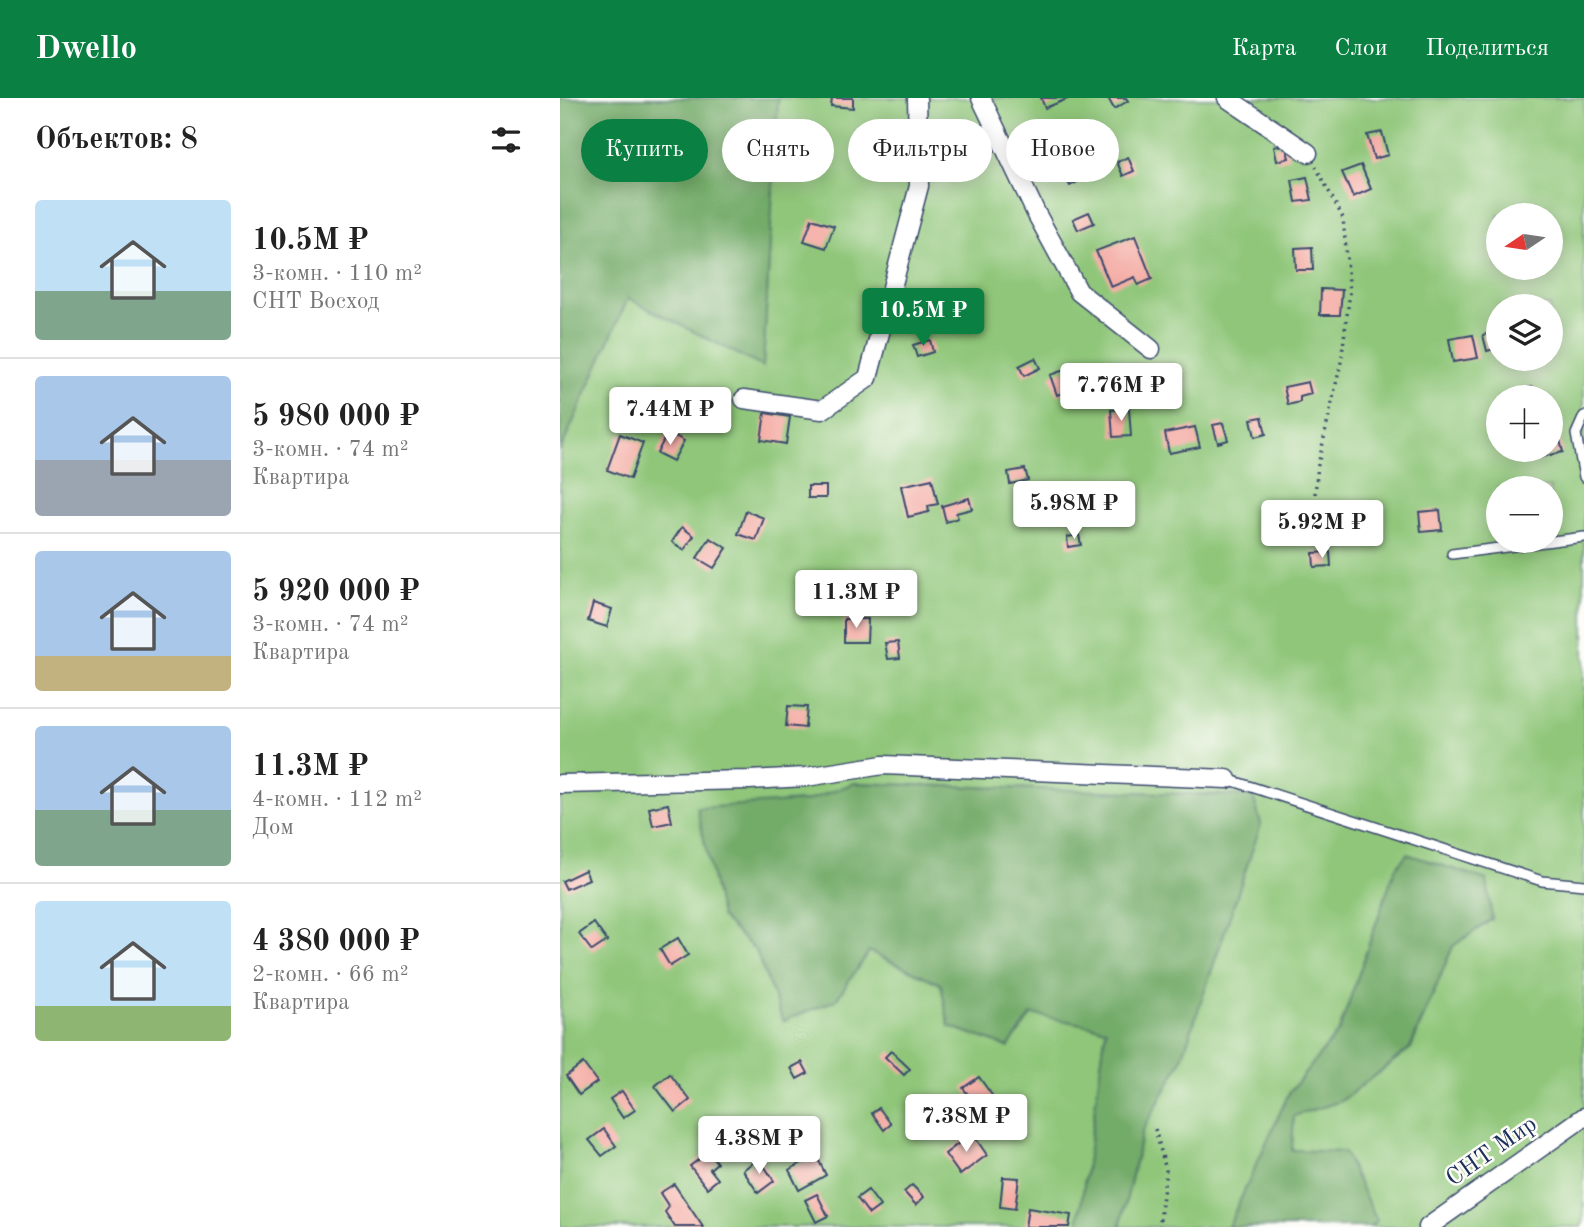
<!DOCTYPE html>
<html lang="ru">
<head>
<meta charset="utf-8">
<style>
  body { margin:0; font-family:"Old Standard TT",serif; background:#f6f6f6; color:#222; height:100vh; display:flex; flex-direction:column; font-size:26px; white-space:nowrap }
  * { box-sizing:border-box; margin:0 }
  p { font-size:23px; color:#767676 }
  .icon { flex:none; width:38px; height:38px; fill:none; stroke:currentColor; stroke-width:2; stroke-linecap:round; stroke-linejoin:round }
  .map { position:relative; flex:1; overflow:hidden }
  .drawer { display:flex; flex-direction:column; background:#fff; width:560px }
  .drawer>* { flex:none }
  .hud { position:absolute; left:21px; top:21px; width:665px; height:63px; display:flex; gap:14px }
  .needle { width:46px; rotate:257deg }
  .buttons { position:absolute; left:926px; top:105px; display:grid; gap:14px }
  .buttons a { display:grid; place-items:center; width:77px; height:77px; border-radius:50%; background:#fff; box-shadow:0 4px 18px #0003; font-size:35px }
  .price { position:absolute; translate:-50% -60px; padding:0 16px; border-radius:7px; background:#fff; color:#222; font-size:23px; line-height:46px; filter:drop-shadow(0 2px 4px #0008) }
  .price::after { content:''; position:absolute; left:50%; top:42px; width:21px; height:16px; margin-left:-10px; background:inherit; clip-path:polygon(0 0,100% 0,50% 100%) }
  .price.on { background:#0b8043; color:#fff }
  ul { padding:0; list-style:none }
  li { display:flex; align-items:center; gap:21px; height:175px; padding:0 35px }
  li+li { border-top:2px solid #e0e0e0 }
  li span { display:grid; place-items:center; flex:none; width:196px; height:140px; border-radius:7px; color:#555 }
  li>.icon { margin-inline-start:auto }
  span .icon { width:84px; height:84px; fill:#fffc; stroke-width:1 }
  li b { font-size:30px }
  h2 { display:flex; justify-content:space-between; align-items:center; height:84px; padding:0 35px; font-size:30px }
  .pill { padding:0 24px; border-radius:32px; background:#fff; box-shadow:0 4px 18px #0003; font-size:24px; line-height:63px }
  .pill.on { background:#0b8043; color:#fff }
  header { display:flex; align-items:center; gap:42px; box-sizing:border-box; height:98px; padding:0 35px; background:#0b8043; color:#fff }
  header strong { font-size:33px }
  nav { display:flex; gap:38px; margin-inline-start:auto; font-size:24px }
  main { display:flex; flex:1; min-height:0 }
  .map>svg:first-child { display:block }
</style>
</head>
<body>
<header>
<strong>Dwello</strong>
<nav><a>Карта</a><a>Слои</a><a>Поделиться</a></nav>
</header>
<main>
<section class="drawer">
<h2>Объектов: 8<svg class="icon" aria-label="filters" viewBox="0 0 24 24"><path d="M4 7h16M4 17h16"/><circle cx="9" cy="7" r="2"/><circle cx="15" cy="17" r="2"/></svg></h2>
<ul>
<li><span style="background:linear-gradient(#bfe0f5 65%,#7fa58c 0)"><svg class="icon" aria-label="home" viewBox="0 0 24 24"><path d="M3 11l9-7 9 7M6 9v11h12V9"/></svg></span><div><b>10.5M ₽</b><p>3-комн. · 110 m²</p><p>СНТ Восход</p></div></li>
<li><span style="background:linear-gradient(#a9c7e8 60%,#9aa5b1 0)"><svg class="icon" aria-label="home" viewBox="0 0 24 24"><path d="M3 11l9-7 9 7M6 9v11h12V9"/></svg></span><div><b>5 980 000 ₽</b><p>3-комн. · 74 m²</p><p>Квартира</p></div></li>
<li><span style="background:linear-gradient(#a9c7e8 75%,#c2b280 0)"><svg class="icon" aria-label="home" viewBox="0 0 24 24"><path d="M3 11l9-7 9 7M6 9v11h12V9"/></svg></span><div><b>5 920 000 ₽</b><p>3-комн. · 74 m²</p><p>Квартира</p></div></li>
<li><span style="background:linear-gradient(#a9c7e8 60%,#7fa58c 0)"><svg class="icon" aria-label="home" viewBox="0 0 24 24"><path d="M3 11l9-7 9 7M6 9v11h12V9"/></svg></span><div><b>11.3M ₽</b><p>4-комн. · 112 m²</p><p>Дом</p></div></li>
<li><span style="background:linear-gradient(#bfe0f5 75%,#8fb573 0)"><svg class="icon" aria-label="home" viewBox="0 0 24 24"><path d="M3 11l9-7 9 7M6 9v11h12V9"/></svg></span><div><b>4 380 000 ₽</b><p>2-комн. · 66 m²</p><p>Квартира</p></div></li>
</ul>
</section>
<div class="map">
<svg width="1024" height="1129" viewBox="0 0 1024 1129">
  <rect width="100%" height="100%" fill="#fdfcf7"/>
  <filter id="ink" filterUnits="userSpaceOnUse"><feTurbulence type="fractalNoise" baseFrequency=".0143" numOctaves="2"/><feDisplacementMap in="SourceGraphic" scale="14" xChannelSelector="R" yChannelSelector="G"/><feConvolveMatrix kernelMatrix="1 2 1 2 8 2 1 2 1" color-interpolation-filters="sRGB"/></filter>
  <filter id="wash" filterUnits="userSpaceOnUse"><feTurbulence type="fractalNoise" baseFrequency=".00686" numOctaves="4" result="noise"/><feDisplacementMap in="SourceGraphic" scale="28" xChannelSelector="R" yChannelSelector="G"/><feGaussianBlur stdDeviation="1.57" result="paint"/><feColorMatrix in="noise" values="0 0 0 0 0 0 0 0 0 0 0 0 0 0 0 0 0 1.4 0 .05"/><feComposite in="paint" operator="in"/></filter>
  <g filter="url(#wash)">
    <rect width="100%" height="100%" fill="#eae4c4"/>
    <path fill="#8fc679" stroke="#557a6c" stroke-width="2" fill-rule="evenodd" d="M 218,0 L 1024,0 L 1024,1122 L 1021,1129 L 810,1129 L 817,1123 L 731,1052 L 734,1017 L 781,1003 L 851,950 L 893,848 L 932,821 L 847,756 L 835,771 L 779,933 L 729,995 L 668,1129 L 560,1129 L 582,1034 L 621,963 L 701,726 L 693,698 L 294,685 L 247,703 L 225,704 L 161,819 L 196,853 L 223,923 L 276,902 L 308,853 L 381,886 L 389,928 L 448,949 L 472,916 L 546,931 L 518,1129 L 0,1129 L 0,353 L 68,199 L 203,269 ZM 938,117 L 990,117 L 990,170 L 938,170 ZM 938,208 L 990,208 L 990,261 L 938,261 ZM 938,299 L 990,299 L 990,352 L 938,352 ZM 938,390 L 990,390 L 990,443 L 938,443 Z"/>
    <g fill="#73ab69" stroke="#476d64" stroke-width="2">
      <path d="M 0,0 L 218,0 L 203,269 L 68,200 L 0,353 Z"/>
      <path d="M 294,685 L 693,698 L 701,726 L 621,963 L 582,1034 L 560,1129 L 518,1129 L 546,931 L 472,916 L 448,949 L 389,928 L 381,886 L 309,853 L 276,902 L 223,923 L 196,853 L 161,819 L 137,710 L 247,703 Z"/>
      <path d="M 847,756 L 927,782 L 932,821 L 893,848 L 850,950 L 781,1003 L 734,1018 L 732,1052 L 784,1054 L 817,1123 L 810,1129 L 668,1129 L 729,995 L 779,933 L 835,771 Z"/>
    </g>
    <g id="blocks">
      <g fill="#f4ada6">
        <path d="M 272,0 L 293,0 L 293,10 L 271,8 Z"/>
        <path d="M 481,0 L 510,0 L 485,10 Z"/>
        <path d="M 548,0 L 566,0 L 568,3 L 554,11 Z"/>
        <path d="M 822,34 L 828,57 L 814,61 L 807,37 Z"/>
        <path d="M 725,46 L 729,60 L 717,63 L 714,49 Z"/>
        <path d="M 533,47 L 545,69 L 510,88 L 498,66 Z"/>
        <path d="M 568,59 L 574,73 L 563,78 L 557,64 Z"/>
        <path d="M 801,67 L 811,91 L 793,99 L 782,74 Z"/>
        <path d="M 747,79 L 752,102 L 736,104 L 732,82 Z"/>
        <path d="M 529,114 L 534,125 L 518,132 L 513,121 Z"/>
        <path d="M 252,121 L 274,128 L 266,150 L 244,143 Z"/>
        <path d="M 575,138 L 592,181 L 578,187 L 575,179 L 551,189 L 536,153 Z"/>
        <path d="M 752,149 L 753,172 L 736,172 L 735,150 Z"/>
        <path d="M 761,191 L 782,192 L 780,217 L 760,217 Z"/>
        <path d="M 938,233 L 938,250 L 927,253 L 923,237 Z"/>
        <path d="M 913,237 L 918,260 L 893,264 L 889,241 Z"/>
        <path d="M 370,242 L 373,254 L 357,259 L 353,247 Z"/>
        <path d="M 475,260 L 480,270 L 464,278 L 459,268 Z"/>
        <path d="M 504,272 L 512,292 L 497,297 L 490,277 Z"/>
        <path d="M 590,277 L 594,301 L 558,307 L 554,283 Z"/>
        <path d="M 748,284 L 751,296 L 740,299 L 740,304 L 728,307 L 724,289 Z"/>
        <path d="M 973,289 L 975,299 L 952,299 L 951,293 Z"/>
        <path d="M 569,311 L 571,338 L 553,339 L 551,312 Z"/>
        <path d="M 205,315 L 230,319 L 226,346 L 201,342 Z"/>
        <path d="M 702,319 L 706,336 L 695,339 L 691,321 Z"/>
        <path d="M 663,325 L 668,342 L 658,345 L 653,327 Z"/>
        <path d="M 635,329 L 640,349 L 609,355 L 605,335 Z"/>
        <path d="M 108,334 L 124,343 L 113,363 L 97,355 Z"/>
        <path d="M 60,336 L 83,345 L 70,381 L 47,372 Z"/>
        <path d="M 1000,342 L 1003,354 L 982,359 L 980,352 L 990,352 L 990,344 Z"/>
        <path d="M 465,371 L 468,382 L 450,386 L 448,374 Z"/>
        <path d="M 372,381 L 378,406 L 368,408 L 369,414 L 348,419 L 341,388 Z"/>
        <rect x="248" y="388" width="18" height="12"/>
        <path d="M 409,400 L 412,411 L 396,415 L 398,420 L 386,424 L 382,408 Z"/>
        <path d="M 880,412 L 882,432 L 861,434 L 859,414 Z"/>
        <path d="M 186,413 L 204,420 L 196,442 L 178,436 Z"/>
        <path d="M 122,429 L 134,438 L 124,452 L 112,444 Z"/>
        <path d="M 519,437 L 521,447 L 508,449 L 507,439 Z"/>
        <path d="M 150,440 L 167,450 L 154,470 L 137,460 Z"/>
        <path d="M 770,454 L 771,468 L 754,469 L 753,455 Z"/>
        <path d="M 264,475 L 278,477 L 277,489 L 263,487 Z"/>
        <path d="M 239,499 L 255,501 L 254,512 L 237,511 Z"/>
        <path d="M 33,505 L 52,511 L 47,529 L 28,523 Z"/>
        <path d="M 284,521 L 308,521 L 307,544 L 284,544 Z"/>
        <path d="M 338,544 L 340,560 L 328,561 L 325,545 Z"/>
        <path d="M 228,608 L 247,609 L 245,630 L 226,628 Z"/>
        <path d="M 108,706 L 112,724 L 93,728 L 89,710 Z"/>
        <path d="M 25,772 L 29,781 L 6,791 L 2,783 Z"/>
        <path d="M 34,825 L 47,843 L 32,853 L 19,836 Z"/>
        <path d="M 118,840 L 128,857 L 110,868 L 100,851 Z"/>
        <path d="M 331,953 L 350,971 L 344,977 L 325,959 Z"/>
        <path d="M 242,964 L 248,975 L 237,981 L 231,970 Z"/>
        <path d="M 23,965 L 37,984 L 19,997 L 6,978 Z"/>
        <path d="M 110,976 L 130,1002 L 115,1014 L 95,988 Z"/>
        <path d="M 419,979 L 434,1000 L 419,1011 L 403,990 Z"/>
        <path d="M 62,993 L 75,1012 L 63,1020 L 50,1001 Z"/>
        <path d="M 383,1009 L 392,1022 L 382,1029 L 373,1016 Z"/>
        <path d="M 319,1010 L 331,1026 L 324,1032 L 312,1015 Z"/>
        <path d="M 44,1031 L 56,1048 L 42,1058 L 29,1042 Z"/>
        <path d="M 412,1035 L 427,1057 L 400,1077 L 385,1056 Z"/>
        <path d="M 149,1054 L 157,1065 L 150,1071 L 158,1081 L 147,1090 L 130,1068 Z"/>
        <path d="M 256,1057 L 266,1077 L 239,1092 L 229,1072 Z"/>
        <path d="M 199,1060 L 214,1083 L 198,1095 L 183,1072 Z"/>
        <path d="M 443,1079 L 459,1080 L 455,1111 L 440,1109 Z"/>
        <path d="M 114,1086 L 143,1129 L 115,1129 L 105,1114 L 109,1109 L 100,1095 Z"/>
        <path d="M 352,1087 L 364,1099 L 356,1107 L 344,1094 Z"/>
        <path d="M 308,1092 L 320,1108 L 309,1116 L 297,1100 Z"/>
        <path d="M 257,1096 L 268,1118 L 256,1124 L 245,1102 Z"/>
        <path d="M 468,1110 L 511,1117 L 509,1129 L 465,1129 Z"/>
      </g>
    </g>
  </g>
  <g filter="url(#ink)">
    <use href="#blocks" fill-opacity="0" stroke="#3a4a6d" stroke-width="2"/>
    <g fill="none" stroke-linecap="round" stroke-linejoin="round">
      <defs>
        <g id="service">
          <path d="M 1024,318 L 1016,336 L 1024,379"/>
          <path d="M 892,456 L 1024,439"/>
          <path d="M 667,681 L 982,783 L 1024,787"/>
        </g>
        <g id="minor">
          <path d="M 421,0 L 476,115 L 519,194 L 591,251"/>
          <path d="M 667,0 L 748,55"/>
          <path d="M 184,301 L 262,312 L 308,280 L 359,88 L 357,0"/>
          <path d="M 0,686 L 189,682 L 246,679 L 323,667 L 667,681"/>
          <path d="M 868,1129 L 1024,1019"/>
        </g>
      </defs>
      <use href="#service" stroke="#3a4a6d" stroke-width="12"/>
      <use href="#minor" stroke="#3a4a6d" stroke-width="21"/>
      <g stroke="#3a4a6d" stroke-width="3.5" stroke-dasharray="2 5" stroke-linecap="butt">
        <path d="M 755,396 L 758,367 L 781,264 L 790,194 L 783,120 L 756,69"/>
        <path d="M 595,1031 L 606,1072 L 599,1129"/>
      </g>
      <use href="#service" stroke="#fff" stroke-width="9"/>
      <use href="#minor" stroke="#fff" stroke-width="18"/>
    </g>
  </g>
  <g text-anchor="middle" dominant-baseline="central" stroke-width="5" stroke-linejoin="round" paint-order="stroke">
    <g font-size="24" fill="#1b2f5e" stroke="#fdfcf7">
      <text transform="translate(932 1054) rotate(-35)">СНТ Мир</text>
    </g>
  </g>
</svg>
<div class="buttons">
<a><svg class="needle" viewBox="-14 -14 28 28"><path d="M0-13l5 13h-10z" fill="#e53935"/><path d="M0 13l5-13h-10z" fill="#767676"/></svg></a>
<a><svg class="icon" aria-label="layers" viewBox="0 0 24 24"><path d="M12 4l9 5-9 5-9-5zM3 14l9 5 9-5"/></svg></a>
<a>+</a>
<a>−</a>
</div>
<b class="price on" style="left:363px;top:250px">10.5M ₽</b>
<b class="price" style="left:561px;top:325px">7.76M ₽</b>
<b class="price" style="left:110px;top:349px">7.44M ₽</b>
<b class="price" style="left:514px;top:443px">5.98M ₽</b>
<b class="price" style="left:762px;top:462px">5.92M ₽</b>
<b class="price" style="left:296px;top:532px">11.3M ₽</b>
<b class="price" style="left:406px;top:1056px">7.38M ₽</b>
<b class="price" style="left:199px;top:1078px">4.38M ₽</b>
<div class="hud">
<a class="pill on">Купить</a>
<a class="pill">Снять</a>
<a class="pill">Фильтры</a>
<a class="pill">Новое</a>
</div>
</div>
</main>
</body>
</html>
